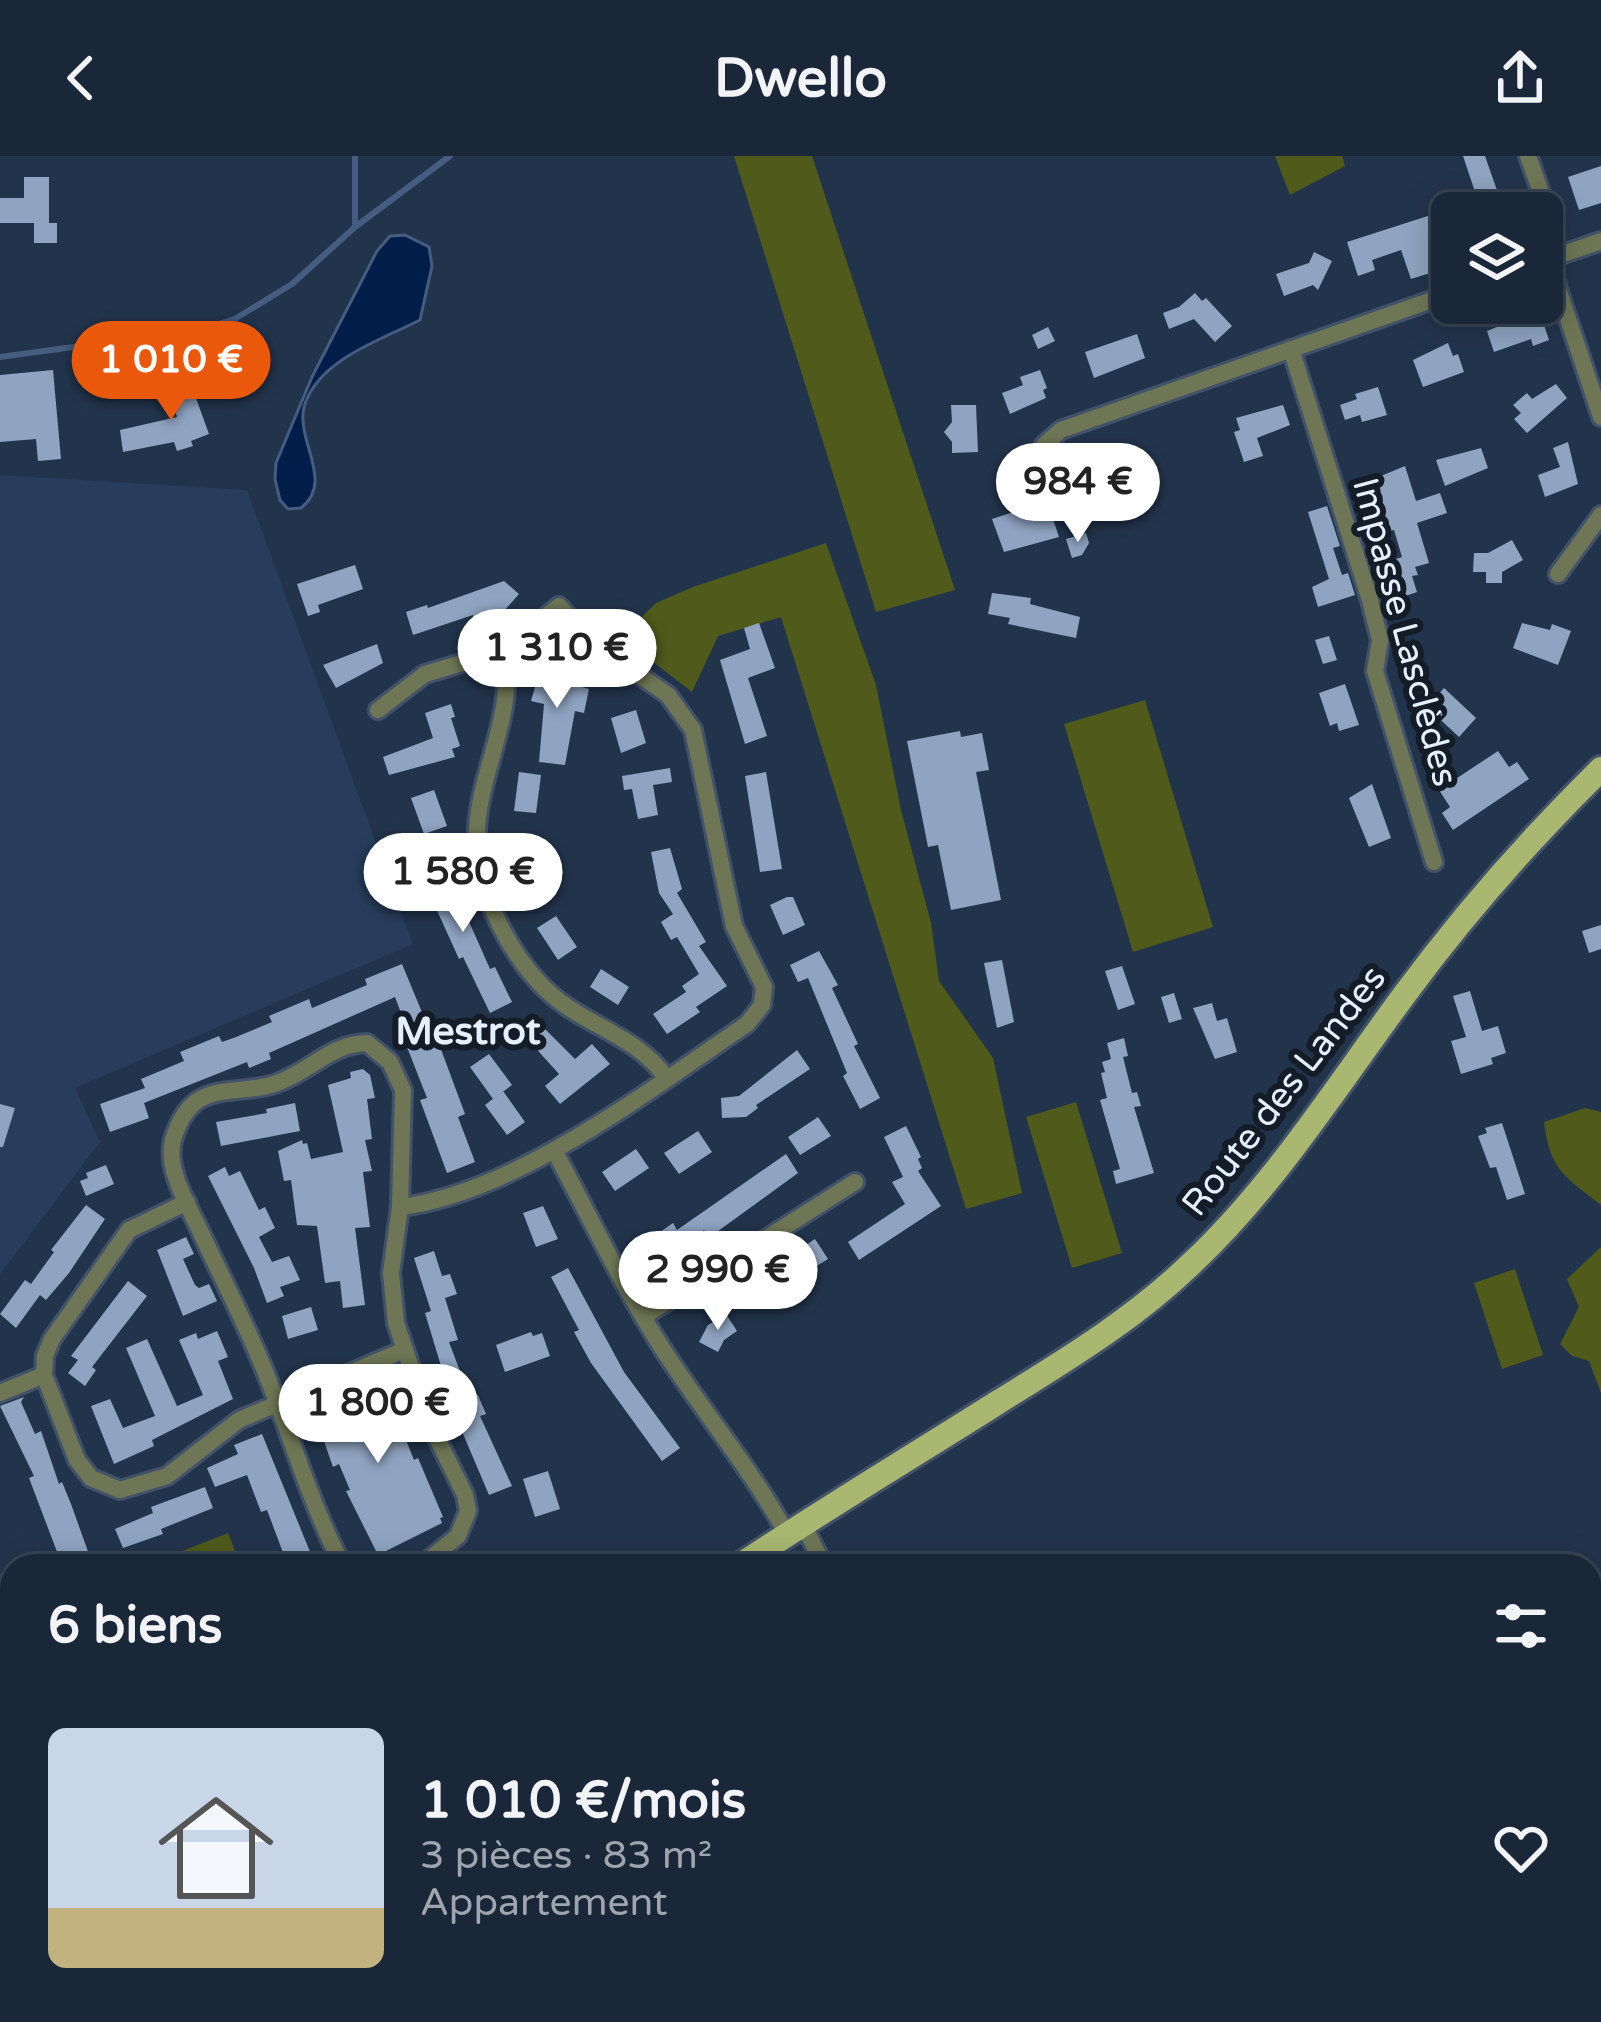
<!DOCTYPE html>
<html lang="fr">
<head>
<meta charset="utf-8">
<style>
  body { margin:0; font-family:"Varela Round",sans-serif; background:#232f41; color:#f1f3f6; height:100vh; display:flex; flex-direction:column; font-size:45px; white-space:nowrap }
  * { box-sizing:border-box; margin:0 }
  p { font-size:39px; color:#9fa5ae }
  .icon { flex:none; width:66px; height:66px; fill:none; stroke:currentColor; stroke-width:2; stroke-linecap:round; stroke-linejoin:round }
  .map { position:relative; flex:1; overflow:hidden }
  .sheet { position:absolute; left:0px; top:1398px; width:1602px; height:468px; display:flex; flex-direction:column; background:#1a2739; border-radius:36px 36px 0 0; box-shadow:0 6px 30px #0003,0 0 0 3px #384453 }
  .sheet>* { flex:none }
  .buttons { position:absolute; left:1431px; top:36px; display:grid; gap:24px }
  .buttons a { display:grid; place-items:center; width:132px; height:132px; border-radius:18px; background:#1a2739; box-shadow:0 6px 30px #0003,0 0 0 3px #384453; font-size:60px }
  .price { position:absolute; translate:-50% -102px; padding:0 27px; border-radius:42px; background:#fff; color:#222; font-size:39px; line-height:78px; filter:drop-shadow(0 3px 6px #0008) }
  .price::after { content:''; position:absolute; left:50%; top:72px; width:36px; height:27px; margin-left:-18px; background:inherit; clip-path:polygon(0 0,100% 0,50% 100%) }
  .price.active { background:#ea580c; color:#fff }
  ul { padding:0; list-style:none }
  li { display:flex; align-items:center; gap:36px; height:300px; padding:0 48px }
  li span { display:grid; place-items:center; flex:none; width:336px; height:240px; border-radius:18px; color:#555 }
  li>.icon { margin-inline-start:auto }
  span .icon { width:144px; height:144px; fill:#fffc; stroke-width:1 }
  li b { font-size:51px }
  h2 { display:flex; justify-content:space-between; align-items:center; height:144px; padding:0 48px; font-size:51px }
  header { display:flex; justify-content:space-between; align-items:center; height:156px; padding:0 48px; background:#1a2739; font-size:54px; font-weight:800 }
  .map>svg:first-child { display:block }
</style>
</head>
<body>
<header><svg class="icon" aria-label="back" viewBox="0 0 24 24"><path d="M15 5l-7 7 7 7"/></svg>Dwello<svg class="icon" aria-label="share" viewBox="0 0 24 24"><path d="M12 15V3M7 8l5-5 5 5M5 13v7h14v-7"/></svg></header>
<div class="map">
<svg width="1601" height="1866" viewBox="0 0 1601 1866">
  <rect width="100%" height="100%" fill="#22344c"/>
  <path fill="#273d5b" d="M 0,319 L 247,334 L 413,788 L 75,932 L 100,986 L 0,1118 Z"/>
  <g fill="#505a1b">
    <path d="M 734,0 L 812,0 L 955,434 L 876,456 Z"/>
    <path d="M 1275,0 L 1342,0 L 1345,10 L 1290,39 Z"/>
    <path d="M 826,387 L 876,529 L 901,654 L 931,767 L 939,825 L 993,902 L 1022,1037 L 966,1053 L 781,461 L 718,480 L 692,536 L 621,481 L 656,447 L 693,431 Z"/>
    <path d="M 1145,544 L 1213,771 L 1133,796 L 1064,568 Z"/>
    <path d="M 1076,946 L 1122,1097 L 1072,1112 L 1026,961 Z"/>
    <path d="M 1585,952 L 1601,956 L 1601,1049 C 1564,1020 1550,1014 1544,966 Z"/>
    <path d="M 1601,1091 L 1601,1237 L 1589,1205 L 1572,1200 L 1560,1188 L 1579,1151 L 1567,1123 Z"/>
    <path d="M 1515,1113 L 1543,1199 L 1502,1213 L 1474,1127 Z"/>
    <path d="M 228,1377 L 241,1410 L 185,1410 L 180,1396 Z"/>
    <path d="M 0,1435 L 3,1443 L 12,1440 L 12,1479 L 1,1487 L 12,1550 L 12,1730 L 0,1723 Z"/>
    <path d="M 211,1854 L 290,1854 L 291,1866 L 221,1866 Z"/>
  </g>
  <path fill="#001e49" stroke="#445d80" stroke-width="3" d="M 405,79 L 429,91 L 432,110 L 420,164 C 383,183 323,202 306,245 C 291,281 337,324 301,352 L 288,353 L 280,344 L 275,323 L 276,307 L 312,221 L 377,95 L 390,80 Z"/>
  <g fill="none" stroke-linecap="round" stroke-linejoin="round">
    <g stroke="#445d80" stroke-width="6">
      <path d="M 355,0 L 355,68"/>
      <path d="M 0,201 L 198,174 L 233,164 L 292,128 L 355,71 L 450,0"/>
      <path d="M 0,1577 L 12,1594"/>
      <path d="M 233,1854 L 265,1861 L 270,1866"/>
    </g>
  </g>
  <g fill="#8fa4c1">
    <path d="M 1463,0 L 1485,0 L 1505,57 L 1451,57 L 1478,45 Z"/>
    <path d="M 1601,10 L 1601,47 L 1579,54 L 1568,21 Z"/>
    <path d="M 24,21 L 49,21 L 49,67 L 57,67 L 57,87 L 34,87 L 34,67 L 0,67 L 0,42 L 24,42 Z"/>
    <path d="M 1434,58 L 1446,94 L 1434,98 L 1440,114 L 1411,123 L 1401,94 L 1372,104 L 1375,114 L 1358,120 L 1347,86 Z"/>
    <path d="M 1314,96 L 1332,105 L 1318,134 L 1313,129 L 1284,140 L 1276,118 L 1309,107 Z"/>
    <path d="M 1195,137 L 1202,145 L 1206,142 L 1232,170 L 1215,186 L 1194,163 L 1169,173 L 1163,157 L 1179,151 Z"/>
    <path d="M 1539,154 L 1549,184 L 1533,190 L 1531,183 L 1494,196 L 1487,175 Z"/>
    <path d="M 1048,171 L 1055,185 L 1038,193 L 1032,179 Z"/>
    <path d="M 1137,178 L 1145,202 L 1094,222 L 1085,196 Z"/>
    <path d="M 1448,187 L 1453,200 L 1458,198 L 1464,216 L 1423,231 L 1413,204 Z"/>
    <path d="M 53,214 L 61,303 L 38,305 L 36,283 L 0,286 L 0,219 Z"/>
    <path d="M 1040,214 L 1047,232 L 1043,234 L 1046,242 L 1010,258 L 1002,237 L 1023,229 L 1020,221 Z"/>
    <path d="M 188,220 L 209,278 L 191,285 L 193,290 L 177,295 L 174,286 L 123,296 L 120,274 L 177,261 L 167,226 Z"/>
    <path d="M 1556,228 L 1567,242 L 1527,277 L 1514,263 L 1521,257 L 1513,249 L 1527,237 L 1532,243 Z"/>
    <path d="M 1378,231 L 1387,259 L 1362,266 L 1360,259 L 1345,264 L 1340,249 L 1357,243 L 1355,238 Z"/>
    <path d="M 951,249 L 976,249 L 978,296 L 952,297 L 952,286 L 944,276 L 952,266 Z"/>
    <path d="M 1283,249 L 1290,269 L 1257,282 L 1263,300 L 1244,306 L 1234,276 L 1240,274 L 1236,262 Z"/>
    <path d="M 1568,286 L 1578,328 L 1545,341 L 1538,319 L 1560,311 L 1553,292 Z"/>
    <path d="M 1481,292 L 1488,312 L 1445,330 L 1436,304 Z"/>
    <path d="M 1405,310 L 1416,345 L 1440,337 L 1447,357 L 1417,367 L 1429,407 L 1415,411 L 1418,419 L 1412,420 L 1417,436 L 1400,442 L 1390,405 L 1402,401 L 1394,374 L 1390,375 L 1380,345 L 1358,352 L 1352,332 Z"/>
    <path d="M 1047,345 L 1059,381 L 1004,396 L 992,363 Z"/>
    <path d="M 1327,350 L 1340,390 L 1333,392 L 1342,419 L 1348,417 L 1355,439 L 1318,451 L 1312,431 L 1329,423 L 1308,356 Z"/>
    <path d="M 1086,377 L 1089,387 L 1082,399 L 1072,402 L 1066,383 Z"/>
    <path d="M 1512,384 L 1523,404 L 1502,416 L 1502,427 L 1486,427 L 1486,416 L 1473,416 L 1474,397 L 1488,397 Z"/>
    <path d="M 355,409 L 363,433 L 318,449 L 320,456 L 308,460 L 297,428 Z"/>
    <path d="M 504,425 L 519,438 L 503,456 L 475,465 L 473,459 L 413,479 L 406,456 L 427,449 L 428,452 Z"/>
    <path d="M 992,437 L 1031,442 L 1030,448 L 1080,461 L 1076,482 L 1008,468 L 1010,462 L 988,458 Z"/>
    <path d="M 759,467 L 775,512 L 748,522 L 767,580 L 745,588 L 720,504 L 750,493 L 744,472 Z"/>
    <path d="M 1522,467 L 1550,474 L 1552,468 L 1571,475 L 1558,509 L 1513,492 Z"/>
    <path d="M 1329,480 L 1337,504 L 1323,508 L 1315,484 Z"/>
    <path d="M 377,488 L 383,507 L 336,532 L 323,509 Z"/>
    <path d="M 543,504 L 564,509 L 561,525 L 589,533 L 584,557 L 575,555 L 565,609 L 539,606 L 544,548 L 531,545 Z"/>
    <path d="M 1345,528 L 1359,569 L 1339,575 L 1337,567 L 1330,570 L 1319,537 Z"/>
    <path d="M 1444,532 L 1476,562 L 1459,581 L 1427,551 Z"/>
    <path d="M 451,548 L 455,561 L 451,562 L 460,590 L 452,593 L 455,601 L 389,619 L 383,601 L 433,582 L 425,557 Z"/>
    <path d="M 636,554 L 646,587 L 621,597 L 611,562 Z"/>
    <path d="M 960,575 L 961,581 L 982,577 L 989,614 L 976,616 L 1001,744 L 951,754 L 938,689 L 928,691 L 907,585 Z"/>
    <path d="M 1498,595 L 1509,611 L 1517,606 L 1529,623 L 1453,674 L 1442,657 L 1450,651 L 1439,634 Z"/>
    <path d="M 670,612 L 672,626 L 653,629 L 658,659 L 638,663 L 632,633 L 624,634 L 622,620 Z"/>
    <path d="M 519,616 L 541,619 L 536,657 L 514,655 Z"/>
    <path d="M 766,616 L 782,713 L 760,716 L 745,620 Z"/>
    <path d="M 1372,628 L 1391,682 L 1369,691 L 1349,642 Z"/>
    <path d="M 434,634 L 447,670 L 424,678 L 411,642 Z"/>
    <path d="M 670,692 L 682,733 L 677,737 L 706,786 L 699,790 L 727,830 L 696,851 L 700,856 L 667,878 L 653,858 L 686,836 L 682,830 L 699,818 L 677,781 L 671,784 L 661,766 L 673,758 L 659,737 L 651,696 Z"/>
    <path d="M 535,699 L 552,733 L 532,741 L 525,724 L 517,728 L 509,709 Z"/>
    <path d="M 441,701 L 460,754 L 463,752 L 490,813 L 495,811 L 512,846 L 490,857 L 463,801 L 459,803 L 435,750 L 428,752 L 422,736 L 429,733 L 420,708 Z"/>
    <path d="M 787,741 L 793,741 L 805,769 L 783,779 L 770,749 Z"/>
    <path d="M 556,760 L 577,791 L 558,804 L 537,772 Z"/>
    <path d="M 1601,769 L 1601,793 L 1589,797 L 1582,775 Z"/>
    <path d="M 819,795 L 838,829 L 832,832 L 858,888 L 854,890 L 880,942 L 860,953 L 843,920 L 847,917 L 808,822 L 798,826 L 790,809 Z"/>
    <path d="M 1002,804 L 1014,866 L 997,872 L 984,807 Z"/>
    <path d="M 402,808 L 436,890 L 439,888 L 465,958 L 458,961 L 475,1006 L 447,1017 L 420,944 L 427,942 L 407,891 L 413,889 L 395,841 L 269,897 L 271,903 L 249,912 L 247,906 L 144,947 L 149,962 L 110,976 L 100,948 L 145,932 L 141,923 L 184,905 L 180,896 L 219,880 L 222,886 L 236,881 L 272,866 L 269,860 L 309,843 L 312,852 L 367,829 L 365,823 Z"/>
    <path d="M 1122,810 L 1135,848 L 1118,854 L 1105,815 Z"/>
    <path d="M 601,813 L 629,831 L 618,849 L 590,831 Z"/>
    <path d="M 1470,835 L 1482,875 L 1498,870 L 1506,897 L 1491,902 L 1493,908 L 1461,918 L 1451,885 L 1466,881 L 1453,840 Z"/>
    <path d="M 1174,837 L 1182,863 L 1169,867 L 1161,841 Z"/>
    <path d="M 1212,847 L 1217,865 L 1227,862 L 1237,896 L 1215,903 L 1193,852 Z"/>
    <path d="M 535,863 L 575,903 L 592,888 L 610,908 L 560,948 L 545,930 L 559,918 L 521,876 Z"/>
    <path d="M 1124,882 L 1128,900 L 1123,901 L 1132,937 L 1137,936 L 1141,950 L 1134,951 L 1154,1017 L 1116,1028 L 1113,1015 L 1120,1013 L 1100,944 L 1107,942 L 1101,917 L 1105,916 L 1102,906 L 1111,903 L 1107,887 Z"/>
    <path d="M 797,894 L 810,913 L 756,949 L 758,952 L 746,961 L 722,962 L 721,942 L 739,940 Z"/>
    <path d="M 489,898 L 512,929 L 493,943 L 470,911 Z"/>
    <path d="M 363,913 L 370,919 L 375,942 L 367,943 L 372,983 L 365,984 L 372,1015 L 363,1016 L 370,1071 L 355,1072 L 365,1149 L 343,1152 L 340,1125 L 325,1127 L 317,1070 L 297,1069 L 291,1024 L 284,1025 L 278,995 L 302,984 L 303,988 L 307,987 L 311,1003 L 343,996 L 328,929 L 351,922 L 350,916 Z"/>
    <path d="M 503,935 L 525,966 L 507,979 L 485,949 Z"/>
    <path d="M 295,947 L 300,975 L 221,990 L 216,966 L 267,957 L 266,953 Z"/>
    <path d="M 0,948 L 15,952 L 3,991 L 0,991 Z"/>
    <path d="M 818,961 L 831,980 L 800,999 L 788,981 Z"/>
    <path d="M 1502,967 L 1525,1038 L 1507,1044 L 1496,1011 L 1490,1012 L 1478,980 L 1487,977 L 1485,972 Z"/>
    <path d="M 906,970 L 921,1001 L 918,1003 L 922,1012 L 918,1015 L 941,1050 L 859,1104 L 848,1086 L 905,1048 L 892,1026 L 903,1021 L 884,981 Z"/>
    <path d="M 698,975 L 712,996 L 679,1018 L 664,997 Z"/>
    <path d="M 636,993 L 649,1012 L 615,1035 L 602,1016 Z"/>
    <path d="M 786,998 L 798,1017 L 714,1078 L 707,1079 L 704,1074 L 666,1100 L 674,1112 L 661,1121 L 640,1090 L 673,1067 L 677,1074 Z"/>
    <path d="M 106,1009 L 114,1028 L 86,1040 L 80,1025 L 88,1022 L 86,1017 Z"/>
    <path d="M 225,1011 L 229,1020 L 240,1015 L 259,1054 L 265,1051 L 275,1072 L 259,1081 L 272,1106 L 289,1100 L 300,1124 L 280,1131 L 284,1140 L 267,1147 L 254,1112 L 208,1020 Z"/>
    <path d="M 86,1049 L 105,1063 L 69,1117 L 46,1144 L 40,1139 L 16,1172 L 0,1158 L 25,1124 L 31,1128 L 54,1096 L 51,1094 Z"/>
    <path d="M 543,1050 L 558,1083 L 536,1091 L 523,1057 Z"/>
    <path d="M 186,1081 L 194,1098 L 183,1103 L 195,1129 L 199,1132 L 209,1128 L 217,1145 L 183,1160 L 157,1094 Z"/>
    <path d="M 815,1083 L 828,1103 L 748,1153 L 736,1134 Z"/>
    <path d="M 434,1095 L 442,1120 L 450,1118 L 457,1138 L 445,1142 L 458,1184 L 449,1186 L 470,1242 L 478,1239 L 486,1258 L 480,1260 L 512,1330 L 489,1339 L 435,1212 L 441,1210 L 425,1157 L 431,1155 L 414,1102 Z"/>
    <path d="M 568,1112 L 624,1216 L 680,1292 L 662,1305 L 591,1207 L 574,1176 L 579,1174 L 551,1121 Z"/>
    <path d="M 128,1125 L 147,1140 L 92,1211 L 96,1214 L 85,1230 L 68,1217 L 78,1204 L 71,1200 Z"/>
    <path d="M 311,1151 L 318,1174 L 288,1183 L 282,1160 Z"/>
    <path d="M 726,1158 L 737,1175 L 724,1184 L 718,1196 L 699,1186 L 708,1169 Z"/>
    <path d="M 217,1175 L 228,1201 L 218,1205 L 233,1243 L 152,1284 L 154,1290 L 114,1308 L 91,1250 L 110,1243 L 123,1272 L 155,1260 L 126,1192 L 147,1183 L 177,1250 L 203,1239 L 179,1184 L 196,1177 L 198,1183 Z"/>
    <path d="M 531,1176 L 533,1180 L 542,1177 L 550,1200 L 505,1216 L 496,1189 Z"/>
    <path d="M 381,1222 L 414,1304 L 418,1302 L 443,1361 L 440,1362 L 442,1367 L 378,1399 L 346,1335 L 350,1334 L 339,1308 L 333,1311 L 312,1251 Z"/>
    <path d="M 24,1241 L 21,1246 L 35,1278 L 41,1275 L 59,1328 L 62,1326 L 71,1348 L 90,1401 L 87,1403 L 90,1410 L 68,1410 L 63,1399 L 59,1401 L 29,1322 L 34,1320 L 0,1250 Z"/>
    <path d="M 262,1278 L 313,1403 L 312,1410 L 288,1410 L 267,1354 L 261,1356 L 247,1319 L 215,1331 L 207,1312 L 238,1298 L 234,1289 Z"/>
    <path d="M 548,1315 L 560,1353 L 535,1361 L 523,1323 Z"/>
    <path d="M 205,1331 L 213,1352 L 161,1373 L 163,1378 L 123,1392 L 115,1373 L 153,1357 L 151,1351 Z"/>
  </g>
  <g fill="none" stroke-linecap="round" stroke-linejoin="round">
    <defs>
      <g id="street">
        <path d="M 1528,0 L 1554,74 L 1548,103 L 1601,261"/>
        <path d="M 1543,105 L 1601,85"/>
        <path d="M 1291,193 L 1370,444 L 1380,484 L 1375,515 L 1434,706"/>
        <path d="M 1044,289 L 1061,274 L 1452,137"/>
        <path d="M 1558,418 L 1601,359"/>
        <path d="M 502,495 C 520,555 474,622 477,686 C 479,746 520,820 569,852 C 602,874 644,888 666,922"/>
        <path d="M 378,554 L 425,518 L 502,495 L 559,450 L 593,487 L 668,539 L 693,574 L 734,770 L 764,831 L 762,849 L 747,868 C 651,933 516,1037 400,1051"/>
        <path d="M 554,994 C 590,1061 623,1131 664,1195 C 704,1257 751,1313 787,1378"/>
        <path d="M 187,1046 L 129,1074 L 52,1183 L 45,1200 L 44,1219 L 77,1304 L 91,1322 L 120,1334 L 167,1320 L 239,1264 L 404,1194"/>
        <path d="M 643,1161 L 855,1026"/>
        <path d="M 0,1237 L 44,1219"/>
        <path d="M 803,1368 L 824,1410"/>
        <path d="M 343,1410 C 310,1348 291,1278 264,1213 C 246,1168 223,1124 202,1079 C 190,1052 165,1014 173,984 C 177,970 185,954 197,945 C 219,930 252,937 277,927 C 311,915 330,888 367,887 L 390,906 L 403,934 L 400,1051 L 391,1117 L 396,1167 L 430,1268 L 465,1339 L 468,1355 L 458,1380 L 421,1410"/>
        <path d="M 1059,1854 L 1065,1866"/>
      </g>
      <g id="primary">
        <path d="M 739,1410 C 825,1353 913,1300 1000,1245 C 1066,1204 1134,1163 1191,1108 C 1275,1029 1336,931 1405,838 C 1464,758 1530,683 1601,613"/>
        <path d="M 126,1866 L 139,1854"/>
      </g>
    </defs>
    <use href="#street" stroke="#415269" stroke-width="22"/>
    <use href="#primary" stroke="#415269" stroke-width="30"/>
    <use href="#street" stroke="#6f7655" stroke-width="16"/>
    <use href="#primary" stroke="#a9b771" stroke-width="24"/>
  </g>
  <g text-anchor="middle" dominant-baseline="central" stroke-width="12" stroke-linejoin="round" paint-order="stroke">
    <g font-size="36" fill="#e4efff" stroke="#141c27">
      <text transform="translate(1405 476) rotate(75)">Impasse Lasclèdes</text>
      <text transform="translate(1284 935) rotate(-52)">Route des Landes</text>
    </g>
    <g font-size="39" font-weight="bold" fill="#e4efff" stroke="#141c27">
      <text x="468" y="875">Mestrot</text>
    </g>
  </g>
</svg>
<div class="buttons">
<a><svg class="icon" aria-label="layers" viewBox="0 0 24 24"><path d="M12 4l9 5-9 5-9-5zM3 14l9 5 9-5"/></svg></a>
</div>
<b class="price active" style="left:171px;top:267px">1 010 €</b>
<b class="price" style="left:1078px;top:389px">984 €</b>
<b class="price" style="left:557px;top:555px">1 310 €</b>
<b class="price" style="left:463px;top:779px">1 580 €</b>
<b class="price" style="left:718px;top:1177px">2 990 €</b>
<b class="price" style="left:378px;top:1310px">1 800 €</b>
<section class="sheet">
<h2>6 biens<svg class="icon" aria-label="filters" viewBox="0 0 24 24"><path d="M4 7h16M4 17h16"/><circle cx="9" cy="7" r="2"/><circle cx="15" cy="17" r="2"/></svg></h2>
<ul>
<li><span style="background:linear-gradient(#c9d6e8 75%,#c2b280 0)"><svg class="icon" aria-label="home" viewBox="0 0 24 24"><path d="M3 11l9-7 9 7M6 9v11h12V9"/></svg></span><div><b>1 010 €/mois</b><p>3 pièces · 83 m²</p><p>Appartement</p></div><svg class="icon" aria-label="heart" viewBox="0 0 24 24"><path d="M12 20l-8-8c-3-5 5-10 8-4 3-6 11-1 8 4z"/></svg></li>
</ul>
</section>
</div>
</body>
</html>
